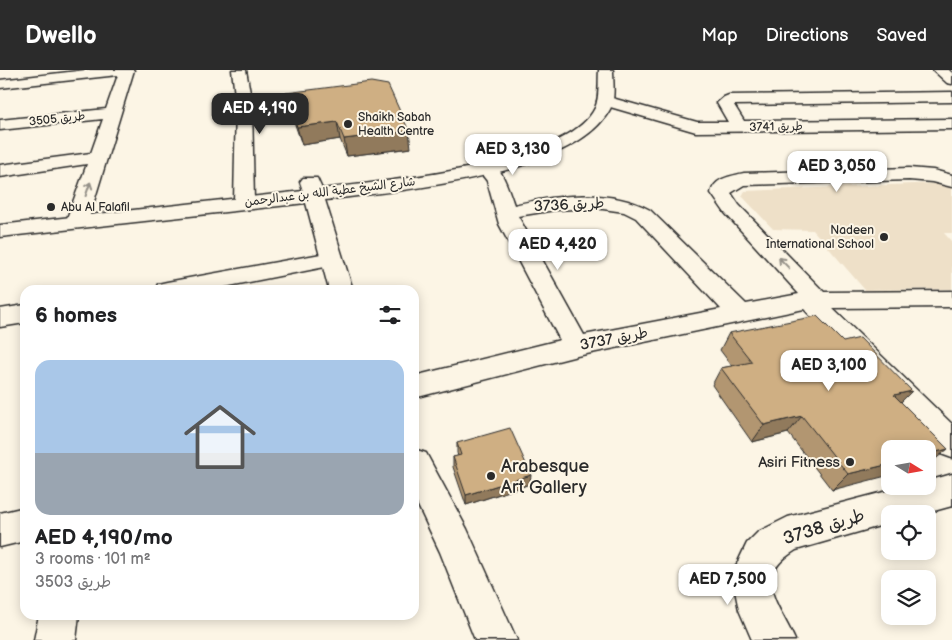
<!DOCTYPE html>
<html lang="en">
<head>
<meta charset="utf-8">
<style>
  body { margin:0; font-family:"Balsamiq Sans","Playpen Sans Arabic",sans-serif; background:#f6f6f6; color:#202124; height:100vh; display:flex; flex-direction:column; font-size:19px; white-space:nowrap }
  * { box-sizing:border-box; margin:0 }
  p { font-size:16px; color:#757577 }
  .icon { flex:none; width:28px; height:28px; fill:none; stroke:currentColor; stroke-width:2; stroke-linecap:round; stroke-linejoin:round }
  .map { position:relative; flex:1; overflow:hidden }
  .panel { position:absolute; left:20px; top:215px; width:399px; height:335px; display:flex; flex-direction:column; background:#fff; border-radius:15px; box-shadow:0 2px 12px #0003 }
  .panel>* { flex:none }
  .needle { width:32px; rotate:101deg }
  .fabs { position:absolute; left:881px; top:370px; display:grid; gap:10px }
  .fabs a { display:grid; place-items:center; width:55px; height:55px; border-radius:10px; background:#fff; box-shadow:0 2px 12px #0003; font-size:25px }
  .price { position:absolute; translate:-50% -42px; padding:0 11px; border-radius:10px; background:#fff; color:#222; font-size:16px; line-height:32px; filter:drop-shadow(0 1px 2px #0008) }
  .price::after { content:''; position:absolute; left:50%; top:30px; width:15px; height:11px; margin-left:-8px; background:inherit; clip-path:polygon(0 0,100% 0,50% 100%) }
  .price.selected { background:#2b2b2b; color:#fff }
  ul { padding:0; list-style:none }
  li { display:grid; align-content:center; gap:10px; height:265px; padding:0 15px }
  li span { display:grid; place-items:center; height:155px; border-radius:15px; color:#555 }
  li>.icon { margin-inline-start:auto }
  span .icon { width:90px; height:90px; fill:#fffc; stroke-width:1 }
  li b { font-size:21px }
  h2 { display:flex; justify-content:space-between; align-items:center; height:60px; padding:0 15px; font-size:21px }
  header { display:flex; align-items:center; gap:30px; box-sizing:border-box; height:70px; padding:0 25px; background:#2b2b2b; color:#fff }
  header strong { font-size:24px }
  nav { display:flex; gap:28px; margin-inline-start:auto; font-size:18px }
  .map>svg:first-child { display:block }
</style>
</head>
<body>
<header>
<strong>Dwello</strong>
<nav><a>Map</a><a>Directions</a><a>Saved</a></nav>
</header>
<div class="map">
<svg width="952" height="570" viewBox="0 0 952 570">
  <rect width="100%" height="100%" fill="#fcf5e5"/>
  <filter id="ink" filterUnits="userSpaceOnUse"><feTurbulence type="fractalNoise" baseFrequency=".02" numOctaves="2"/><feDisplacementMap in="SourceGraphic" scale="10" xChannelSelector="R" yChannelSelector="G"/><feConvolveMatrix kernelMatrix="1 2 1 2 8 2 1 2 1" color-interpolation-filters="sRGB"/></filter>
  <g filter="url(#ink)">
    <path fill="#eee0c8" d="M 939,113 L 952,117 L 952,163 L 944,163 L 952,172 L 952,219 L 865,220 L 813,160 L 773,159 L 742,126 L 745,121 Z"/>
    <g fill="none" stroke-linecap="round" stroke-linejoin="round">
      <defs>
        <g id="street">
          <path d="M 86,0 L 134,0 L 88,151 L 84,155 L 77,157 L 70,155 L 66,151 L 87,94 L 0,107 L 0,95 L 91,83 L 103,49 L 0,60 L 0,50 L 106,39 L 118,5 L 0,18 L 0,10 Z"/>
          <path d="M 232,0 L 246,0 L 252,34 L 254,132 L 251,136 L 244,138 L 237,136 L 234,132 L 236,34 Z"/>
          <path d="M 933,0 L 949,0 L 952,3 L 952,14 L 947,13 Z"/>
          <path d="M 952,22 L 952,32 L 734,35 L 744,51 L 952,49 L 952,59 L 696,62 L 600,34 L 597,31 L 605,26 L 697,52 L 728,52 L 717,33 L 724,27 L 729,25 Z"/>
          <path d="M 480,85 C 500,89 508,118 514,135 C 557,125 610,118 650,140 L 746,234 L 799,224 L 725,143 L 711,123 C 714,108 731,106 744,103 L 909,98 L 933,100 L 952,105 L 952,117 L 932,112 L 909,110 L 744,115 L 731,123 L 739,135 L 824,222 L 952,221 L 952,237 L 832,238 L 952,354 L 952,388 L 941,384 L 804,239 L 577,286 L 414,328 L 414,306 L 560,270 L 499,154 L 487,111 L 471,90 L 474,86 ZM 596,138 L 624,142 L 636,148 L 721,239 L 584,265 L 518,146 L 555,140 Z"/>
          <path d="M 332,182 L 340,184 L 343,189 L 340,194 L 209,220 L 155,220 L 158,214 L 167,212 Z"/>
          <path d="M 25,235 L 25,253 L 0,257 L 0,239 Z"/>
          <path d="M 952,404 L 952,436 L 923,444 L 890,444 L 890,453 L 796,480 C 750,508 779,533 795,570 L 752,570 L 739,540 L 733,511 L 735,498 L 747,473 L 758,462 L 788,447 L 907,416 L 928,416 L 928,411 Z"/>
          <path d="M 25,437 L 25,471 L 0,477 L 0,443 Z"/>
          <path d="M 39,545 L 79,545 L 76,570 L 34,570 Z"/>
        </g>
        <g id="secondary">
          <path d="M 599,0 L 613,0 C 613,13 616,30 609,41 C 571,107 397,120 325,130 L 353,220 L 329,220 L 306,133 L 0,167 L 0,155 L 303,121 L 300,112 L 303,108 L 317,108 L 322,119 C 382,111 567,96 595,38 C 600,27 598,12 599,0 Z"/>
          <path d="M 414,379 L 426,383 L 467,459 L 517,570 L 475,570 L 440,482 L 414,427 Z"/>
        </g>
      </defs>
      <use href="#street" stroke="#2b2b2b" stroke-width="3"/>
      <use href="#secondary" stroke="#2b2b2b" stroke-width="3"/>
      <use href="#street" fill="#fcf5e5" fill-rule="evenodd"/>
      <use href="#secondary" fill="#fcf5e5" fill-rule="evenodd"/>
    </g>
    <g fill="#b29671" stroke="#2b2b2b">
      <path d="M 286,23 L 411,78 L 347,86 L 340,69 L 302,75 L 290,40 Z"/>
      <path d="M 729,263 L 843,272 L 912,321 L 901,332 L 948,379 L 832,420 L 788,363 L 752,372 L 712,315 L 721,298 L 732,296 L 720,280 Z"/>
      <path d="M 457,373 L 530,414 L 466,435 L 453,397 L 453,387 L 458,386 L 457,383 Z"/>
    </g>
    <g fill="#917a5c" stroke="#2b2b2b">
      <path d="M 337,52 L 340,69 L 302,75 L 297,57 Z"/>
      <path d="M 409,61 L 411,78 L 347,86 L 344,69 Z"/>
      <path d="M 912,321 L 895,338 L 894,325 Z"/>
      <path d="M 802,346 L 788,363 L 752,372 L 764,355 Z"/>
      <path d="M 948,379 L 928,395 L 928,384 Z"/>
      <path d="M 890,394 L 890,405 L 832,420 L 848,404 Z"/>
      <path d="M 531,405 L 530,414 L 466,435 L 466,425 Z"/>
    </g>
    <g fill="#cfaf83" stroke="#2b2b2b">
      <path d="M 371,12 L 388,15 L 409,61 L 344,69 L 337,52 L 297,57 L 286,23 Z"/>
      <path d="M 817,246 L 843,272 L 860,268 L 912,321 L 894,325 L 948,379 L 928,384 L 928,379 L 890,379 L 890,394 L 848,404 L 802,346 L 764,355 L 721,298 L 752,292 L 729,263 Z"/>
      <path d="M 510,358 L 531,405 L 466,425 L 453,387 L 461,385 L 457,373 Z"/>
    </g>
    <defs><path id="oneway-shaft" d="M-6 0H5M1.5-3L5.5 0L1.5 3" fill="none" stroke-width="1.6" stroke-linecap="round" stroke-linejoin="round" transform="scale(1.25)"/></defs>
    <g stroke="#949088">
      <use href="#oneway-shaft" transform="translate(88 119) rotate(-71)"/>
      <use href="#oneway-shaft" transform="translate(784 193) rotate(-134)"/>
    </g>
  </g>
  <g fill="#2b2b2b" stroke="#fcf5e5" stroke-width="2">
    <circle cx="348" cy="54" r="5"/>
    <circle cx="51" cy="137" r="5"/>
    <circle cx="884" cy="167" r="5"/>
    <circle cx="850" cy="392" r="5"/>
    <circle cx="491" cy="406" r="5"/>
  </g>
  <g text-anchor="middle" dominant-baseline="central" stroke-width="4" stroke-linejoin="round" paint-order="stroke">
    <g font-size="12" fill="#2b2b2b" stroke="#fcf5e5" text-anchor="start">
      <text x="358" y="47">Shaikh Sabah<tspan x="358" dy="14">Health Centre</tspan></text>
      <text x="61" y="137">Abu Al Falafil</text>
      <text x="874" y="160" text-anchor="end">Nadeen<tspan x="874" dy="14">International School</tspan></text>
    </g>
    <g font-size="12" fill="#2b2b2b" stroke="#fcf5e5">
      <text transform="translate(57 49) rotate(-6)">طريق 3505</text>
      <text transform="translate(776 57) rotate(-1)">طريق 3741</text>
      <text transform="translate(330 122) rotate(-7)">شارع الشيخ عطية الله بن عبدالرحمن</text>
    </g>
    <g font-size="15" fill="#2b2b2b" stroke="#fcf5e5">
      <text transform="translate(569 135) rotate(-3)">طريق 3736</text>
      <text transform="translate(614 269) rotate(-11)">طريق 3737</text>
    </g>
    <g font-size="15" fill="#2b2b2b" stroke="#fcf5e5" text-anchor="end">
      <text x="840" y="392">Asiri Fitness</text>
    </g>
    <g font-size="18" fill="#2b2b2b" stroke="#fcf5e5" text-anchor="start">
      <text x="501" y="396">Arabesque<tspan x="501" dy="21">Art Gallery</tspan></text>
    </g>
    <g font-size="18" fill="#2b2b2b" stroke="#fcf5e5">
      <text transform="translate(824 457) rotate(-17)">طريق 3738</text>
    </g>
  </g>
</svg>
<div class="fabs">
<a><svg class="needle" viewBox="-14 -14 28 28"><path d="M0-13l5 13h-10z" fill="#e53935"/><path d="M0 13l5-13h-10z" fill="#757577"/></svg></a>
<a><svg class="icon" aria-label="locate" viewBox="0 0 24 24"><circle cx="12" cy="12" r="6"/><path d="M12 2v4M12 18v4M2 12h4M18 12h4"/></svg></a>
<a><svg class="icon" aria-label="layers" viewBox="0 0 24 24"><path d="M12 4l9 5-9 5-9-5zM3 14l9 5 9-5"/></svg></a>
</div>
<b class="price selected" style="left:260px;top:65px">AED 4,190</b>
<b class="price" style="left:513px;top:106px">AED 3,130</b>
<b class="price" style="left:837px;top:123px">AED 3,050</b>
<b class="price" style="left:558px;top:201px">AED 4,420</b>
<b class="price" style="left:829px;top:322px">AED 3,100</b>
<b class="price" style="left:728px;top:536px">AED 7,500</b>
<section class="panel">
<h2>6 homes<svg class="icon" aria-label="filters" viewBox="0 0 24 24"><path d="M4 7h16M4 17h16"/><circle cx="9" cy="7" r="2"/><circle cx="15" cy="17" r="2"/></svg></h2>
<ul>
<li><span style="background:linear-gradient(#a9c7e8 60%,#9aa5b1 0)"><svg class="icon" aria-label="home" viewBox="0 0 24 24"><path d="M3 11l9-7 9 7M6 9v11h12V9"/></svg></span><div><b>AED 4,190/mo</b><p>3 rooms · 101 m²</p><p>طريق 3503</p></div></li>
</ul>
</section>
</div>
</body>
</html>
